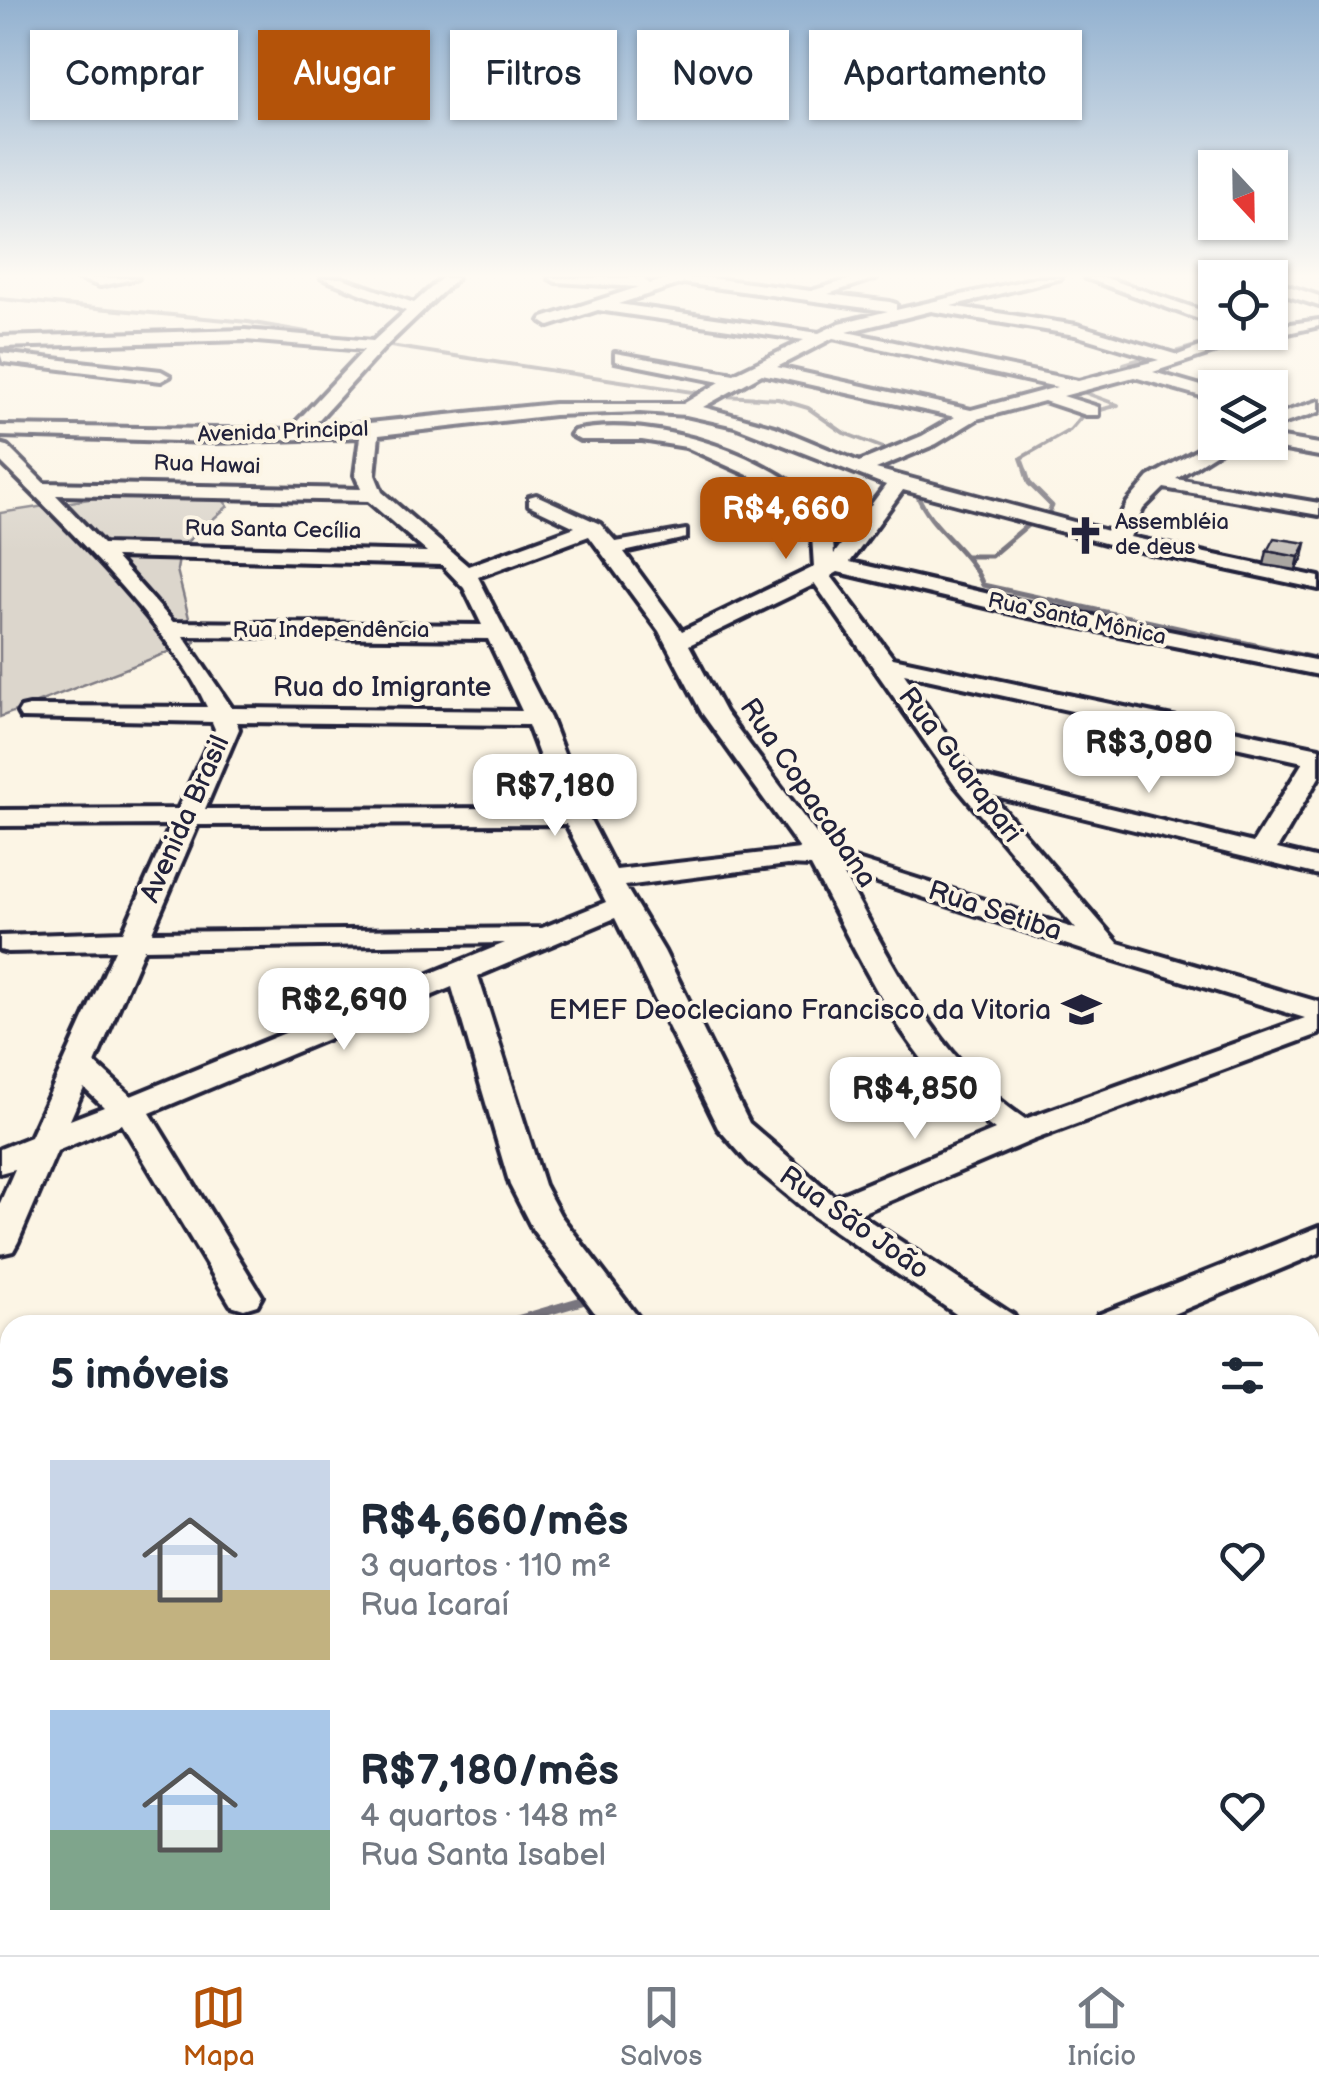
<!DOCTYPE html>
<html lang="pt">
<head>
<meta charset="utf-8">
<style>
  body { margin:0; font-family:"Balsamiq Sans",sans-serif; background:#f2f2f3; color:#1f2937; height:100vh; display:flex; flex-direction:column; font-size:38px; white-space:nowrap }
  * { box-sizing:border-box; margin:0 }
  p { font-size:32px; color:#747a83 }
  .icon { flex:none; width:55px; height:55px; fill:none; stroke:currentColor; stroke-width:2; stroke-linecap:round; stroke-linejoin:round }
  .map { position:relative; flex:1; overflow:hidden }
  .side { position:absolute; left:0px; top:1315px; width:1320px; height:640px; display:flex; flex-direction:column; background:#fff; border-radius:30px 30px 0 0; box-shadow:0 2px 8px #0004 }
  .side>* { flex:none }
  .hud { position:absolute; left:30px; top:30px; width:1260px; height:90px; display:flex; gap:20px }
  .needle { width:65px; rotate:158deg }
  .tools { position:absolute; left:1198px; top:150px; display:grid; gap:20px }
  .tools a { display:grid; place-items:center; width:90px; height:90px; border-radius:0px; background:#fff; box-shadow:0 2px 8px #0004; font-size:50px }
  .price { position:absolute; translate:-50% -85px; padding:0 22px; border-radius:20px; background:#fff; color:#222; font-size:32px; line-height:65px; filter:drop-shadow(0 2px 5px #0008) }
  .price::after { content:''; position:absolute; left:50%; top:60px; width:30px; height:22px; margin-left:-15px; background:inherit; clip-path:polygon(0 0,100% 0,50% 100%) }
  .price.active { background:#b45309; color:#fff }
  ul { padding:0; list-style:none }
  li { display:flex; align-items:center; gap:30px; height:250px; padding:0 50px }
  li span { display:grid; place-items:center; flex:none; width:280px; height:200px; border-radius:0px; color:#555 }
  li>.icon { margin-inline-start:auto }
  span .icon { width:120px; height:120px; fill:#fffc; stroke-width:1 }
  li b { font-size:42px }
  h2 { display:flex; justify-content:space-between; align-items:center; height:120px; padding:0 50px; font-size:42px }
  .pill { padding:0 35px; border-radius:0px; background:#fff; box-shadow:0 2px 8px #0004; font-size:35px; line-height:90px }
  .pill.active { background:#b45309; color:#fff }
  .tabs { display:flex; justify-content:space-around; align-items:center; height:140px; border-top:2px solid #e0e1e3; background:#fff; font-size:28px; color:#747a83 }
  .tabs a { display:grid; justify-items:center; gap:5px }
  .tabs .active { color:#b45309 }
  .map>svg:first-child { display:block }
</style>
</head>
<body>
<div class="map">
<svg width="1319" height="1955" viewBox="0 0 1319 1955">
  <rect width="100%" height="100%" fill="#fcf5e5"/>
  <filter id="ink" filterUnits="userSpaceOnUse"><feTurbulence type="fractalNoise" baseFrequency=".01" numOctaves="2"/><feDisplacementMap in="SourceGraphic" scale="20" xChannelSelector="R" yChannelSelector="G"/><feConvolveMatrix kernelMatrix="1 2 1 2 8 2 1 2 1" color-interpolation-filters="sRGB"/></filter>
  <g filter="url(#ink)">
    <path fill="#dcd6cc" stroke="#7f7c84" stroke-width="2.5" d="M 176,492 L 217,493 L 228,506 L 181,547 L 177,570 L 195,642 L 0,717 L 0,513 L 102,497 Z"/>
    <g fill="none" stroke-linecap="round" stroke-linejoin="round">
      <g stroke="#78757e" stroke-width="4">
        <path d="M 0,299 L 248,322 L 353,340"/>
        <path d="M 377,344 L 699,393"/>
        <path d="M 1168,354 L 1244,332"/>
        <path d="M 1121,377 L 1124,364 L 1154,355"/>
        <path d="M 724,396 L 778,399 L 808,408 L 844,433 L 886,449"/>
        <path d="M 1026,472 L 1021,458 L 1070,430 L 1083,415 L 1118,405 L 1078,390 L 1085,388"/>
      </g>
      <g stroke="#78757e" stroke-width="5">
        <path d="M 1025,470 L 1029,483 L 1052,506 L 1050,510"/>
        <path d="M 917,494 C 931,530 969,549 983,585 L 1319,659"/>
        <path d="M 966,556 L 991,556 L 1030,523"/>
      </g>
      <path stroke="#78757e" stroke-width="9" d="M 500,1325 L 585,1300"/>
      <g stroke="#78757e" stroke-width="11">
        <path d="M 0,1488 L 10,1497"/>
        <path d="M 401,1945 L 408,1955"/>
      </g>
      <defs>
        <g id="minor">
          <path d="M 78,278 L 138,278 L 100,286 Z"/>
          <path d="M 322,278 L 342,278 L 414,303 L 442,278 L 457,278 L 383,349 L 310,429 L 554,404 L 683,404 L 720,382 L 615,361 L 615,353 L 734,374 L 804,340 L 598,310 L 549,326 L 541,321 L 543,318 L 639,287 L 556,282 L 549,278 L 643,278 L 650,284 L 669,278 L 710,278 L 811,291 L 854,278 L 876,278 L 828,294 L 890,302 L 896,304 L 896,310 L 1036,278 L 1061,278 L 951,306 L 1077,325 L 1178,355 L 1230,336 L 1270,332 L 1270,327 L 1319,320 L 1319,326 L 1235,345 L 1153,372 L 1215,390 L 1215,400 L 1134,377 L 1063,396 L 1098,407 L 1098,415 L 1086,415 L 1044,401 L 977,419 L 936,444 L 876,469 L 1111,532 L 1128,502 L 1149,477 L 1215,440 L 1234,442 L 1176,479 L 1319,503 L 1319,515 L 1164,488 L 1143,509 L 1130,537 L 1319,577 L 1319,589 L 1108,544 L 903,490 L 850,562 L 1024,602 L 1319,661 L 1319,675 L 1024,616 L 838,572 L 831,576 L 893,658 L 1319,748 L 1319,777 L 1277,849 L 1319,859 L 1319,875 L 991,795 L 1118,943 L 1319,1002 L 1319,1034 L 1033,1140 L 859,1214 L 1013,1315 L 1019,1325 L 972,1325 L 813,1216 L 749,1163 L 718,1128 L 615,918 L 478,976 L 544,1185 L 560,1215 L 644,1325 L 604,1325 L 533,1230 L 510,1185 L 452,987 L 150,1113 L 262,1296 L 257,1305 L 244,1309 L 231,1305 L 122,1124 L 57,1151 L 18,1242 L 13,1251 L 0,1254 L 0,1203 L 15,1169 L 0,1173 L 0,1149 L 30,1137 L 115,950 L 8,952 L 0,950 L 0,936 L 123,932 L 171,825 L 0,826 L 0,810 L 178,809 L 215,729 L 212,722 L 21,718 L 18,713 L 21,708 L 30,706 L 207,707 C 173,630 62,522 0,461 L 0,444 L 7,446 L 44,483 L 361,489 L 355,475 L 360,437 L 213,442 L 0,436 L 0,426 L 289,430 L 364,350 L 245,340 L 0,347 L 0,337 L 245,330 L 373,341 L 406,311 ZM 683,283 L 888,311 L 840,323 L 819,333 L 618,304 ZM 931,311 L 1075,335 L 1159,360 L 1078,381 L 847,332 ZM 833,338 L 1057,387 L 971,410 L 777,367 ZM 762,374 L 955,417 L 922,436 L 859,462 L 775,427 L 703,407 ZM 640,412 L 686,415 L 735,426 L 886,485 L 834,554 L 831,518 C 780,455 653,414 574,431 L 571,435 L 580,440 L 642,440 L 686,447 L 781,490 L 811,519 L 814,567 L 682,631 L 624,552 L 686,538 L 686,530 L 616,542 L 600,524 L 536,495 L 529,497 L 529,505 L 575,527 L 468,566 L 382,492 L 375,475 L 379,435 L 554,415 ZM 56,495 L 368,501 L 427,552 L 103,544 ZM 589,536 L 659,631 L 702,713 L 800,849 L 616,870 L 588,816 L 550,718 L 478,577 ZM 115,557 L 442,565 L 464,588 L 482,625 L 173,622 ZM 815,584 L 956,786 L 1076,929 L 829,851 L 725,712 L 689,645 ZM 183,636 L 488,639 L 522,711 L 232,708 ZM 904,674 L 1303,762 L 1253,843 L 974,775 ZM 237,722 L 528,725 L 559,808 L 205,809 L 239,729 ZM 566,824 L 606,902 L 542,928 L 152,932 L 198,825 ZM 787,865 L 811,866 C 861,959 906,1068 995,1130 L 835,1197 L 749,1123 L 664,951 L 625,886 ZM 841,870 L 1098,955 L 1305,1018 L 1025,1119 C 936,1059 892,961 841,870 ZM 505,943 L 131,1096 L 95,1063 L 144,949 ZM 84,1088 L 104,1107 L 70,1120 Z"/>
          <path d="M 1086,278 L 1106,278 L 1215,315 L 1215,325 Z"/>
          <path d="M 1270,280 L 1319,296 L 1319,306 L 1270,290 Z"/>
          <path d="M 0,353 L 161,371 L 170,376 L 161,381 L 3,362 Z"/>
          <path d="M 1319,401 L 1319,412 L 1270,428 L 1270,417 Z"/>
          <path d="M 1270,436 L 1319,444 L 1319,456 L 1263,446 L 1261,442 L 1270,442 Z"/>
          <path d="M 1319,1227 L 1319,1253 L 1147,1325 L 1092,1325 L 1098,1315 Z"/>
          <path d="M 1319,1389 L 1319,1421 L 1310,1424 L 1310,1392 Z"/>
          <path d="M 1310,1516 L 1319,1519 L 1319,1557 L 1310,1554 Z"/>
          <path d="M 10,1923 L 10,1945 L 43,1945 L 39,1955 L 0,1955 L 0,1927 Z"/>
          <path d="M 746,1945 L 802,1945 L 807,1955 L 750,1955 Z"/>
        </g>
      </defs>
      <use href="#minor" stroke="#22223b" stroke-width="8"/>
      <use href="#minor" fill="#fcf5e5" fill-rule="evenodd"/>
    </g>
    <path fill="#aaa6a1" stroke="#22223b" stroke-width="2.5" d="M 1267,551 L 1303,557 L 1296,570 L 1264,565 Z"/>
    <path fill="#8b8783" stroke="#22223b" stroke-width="2.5" d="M 1306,543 L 1303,557 L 1296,570 L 1299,557 Z"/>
    <path fill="#c6c1bb" stroke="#22223b" stroke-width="2.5" d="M 1274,538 L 1306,543 L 1299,557 L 1267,551 Z"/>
  </g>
  <linearGradient id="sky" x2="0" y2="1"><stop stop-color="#92b1d0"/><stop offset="0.5" stop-color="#fefaf3"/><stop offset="1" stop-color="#fefaf3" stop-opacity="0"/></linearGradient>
  <rect width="1319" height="551" fill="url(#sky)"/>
  <defs>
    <symbol id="church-bare" viewBox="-9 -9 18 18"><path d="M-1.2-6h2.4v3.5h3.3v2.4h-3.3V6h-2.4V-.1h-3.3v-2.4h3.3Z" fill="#22223b" stroke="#fcf5e5" stroke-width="2.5" paint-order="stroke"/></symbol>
    <symbol id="school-bare" viewBox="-9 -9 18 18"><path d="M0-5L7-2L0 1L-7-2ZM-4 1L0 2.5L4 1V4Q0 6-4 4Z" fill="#22223b" stroke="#fcf5e5" stroke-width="2.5" paint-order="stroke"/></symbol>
  </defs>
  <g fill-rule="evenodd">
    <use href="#church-bare" x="1058" y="508" width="55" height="55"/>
    <use href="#school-bare" x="1054" y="982" width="55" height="55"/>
  </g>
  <g text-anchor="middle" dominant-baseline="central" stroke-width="8" stroke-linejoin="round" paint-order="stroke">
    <g font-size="22" fill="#22223b" stroke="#fcf5e5">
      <text transform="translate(283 432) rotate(-2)">Avenida Principal</text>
      <text transform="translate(207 465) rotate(2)">Rua Hawai</text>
      <text transform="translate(273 530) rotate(1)">Rua Santa Cecília</text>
      <text transform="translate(1077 619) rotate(12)">Rua Santa Mônica</text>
      <text x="331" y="630">Rua Independência</text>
    </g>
    <g font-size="22" fill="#22223b" stroke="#fcf5e5" text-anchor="start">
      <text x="1115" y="522">Assembléia<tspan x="1115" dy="25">de deus</tspan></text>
    </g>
    <g font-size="28" fill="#22223b" stroke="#fcf5e5">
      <text x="382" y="687">Rua do Imigrante</text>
      <text transform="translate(960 765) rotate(53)">Rua Guarapari</text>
      <text transform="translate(808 793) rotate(56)">Rua Copacabana</text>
      <text transform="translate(185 819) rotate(-66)">Avenida Brasil</text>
      <text transform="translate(995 911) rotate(18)">Rua Setiba</text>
      <text transform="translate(854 1223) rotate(35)">Rua São João</text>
    </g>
    <g font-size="28" fill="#22223b" stroke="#fcf5e5" text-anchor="end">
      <text x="1051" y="1010">EMEF Deocleciano Francisco da Vitoria</text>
    </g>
  </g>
</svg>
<div class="tools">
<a><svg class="needle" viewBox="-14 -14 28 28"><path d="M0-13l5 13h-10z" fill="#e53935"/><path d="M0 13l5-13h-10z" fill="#747a83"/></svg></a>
<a><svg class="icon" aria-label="locate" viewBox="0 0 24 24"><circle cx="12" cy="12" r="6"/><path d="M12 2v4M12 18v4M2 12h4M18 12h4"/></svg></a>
<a><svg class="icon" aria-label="layers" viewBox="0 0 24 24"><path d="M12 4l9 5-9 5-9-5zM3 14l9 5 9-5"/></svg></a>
</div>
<b class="price active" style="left:786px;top:562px">R$4,660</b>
<b class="price" style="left:1149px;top:796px">R$3,080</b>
<b class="price" style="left:555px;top:839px">R$7,180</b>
<b class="price" style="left:344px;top:1053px">R$2,690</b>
<b class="price" style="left:915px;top:1142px">R$4,850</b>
<div class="hud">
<a class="pill">Comprar</a>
<a class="pill active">Alugar</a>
<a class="pill">Filtros</a>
<a class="pill">Novo</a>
<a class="pill">Apartamento</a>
</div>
<section class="side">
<h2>5 imóveis<svg class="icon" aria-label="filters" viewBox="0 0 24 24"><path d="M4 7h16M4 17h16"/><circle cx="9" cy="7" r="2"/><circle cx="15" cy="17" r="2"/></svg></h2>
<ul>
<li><span style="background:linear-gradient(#c9d6e8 65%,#c2b280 0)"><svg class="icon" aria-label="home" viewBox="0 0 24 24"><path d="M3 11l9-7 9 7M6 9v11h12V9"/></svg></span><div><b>R$4,660/mês</b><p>3 quartos · 110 m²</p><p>Rua Icaraí</p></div><svg class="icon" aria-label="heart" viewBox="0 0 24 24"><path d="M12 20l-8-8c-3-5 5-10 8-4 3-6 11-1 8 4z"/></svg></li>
<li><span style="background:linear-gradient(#a9c7e8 60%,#7fa58c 0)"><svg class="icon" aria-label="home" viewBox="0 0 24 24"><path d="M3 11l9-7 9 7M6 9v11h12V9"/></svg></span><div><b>R$7,180/mês</b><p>4 quartos · 148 m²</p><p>Rua Santa Isabel</p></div><svg class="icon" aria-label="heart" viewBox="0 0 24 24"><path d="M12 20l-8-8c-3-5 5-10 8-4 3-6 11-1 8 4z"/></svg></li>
</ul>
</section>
</div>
<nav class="tabs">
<a class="active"><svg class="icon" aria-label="map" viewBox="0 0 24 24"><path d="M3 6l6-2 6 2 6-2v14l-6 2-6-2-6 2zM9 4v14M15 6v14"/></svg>Mapa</a>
<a><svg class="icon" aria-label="saved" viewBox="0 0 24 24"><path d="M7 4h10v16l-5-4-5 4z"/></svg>Salvos</a>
<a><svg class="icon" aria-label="home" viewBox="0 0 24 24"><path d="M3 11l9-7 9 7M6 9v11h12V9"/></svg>Início</a>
</nav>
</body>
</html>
